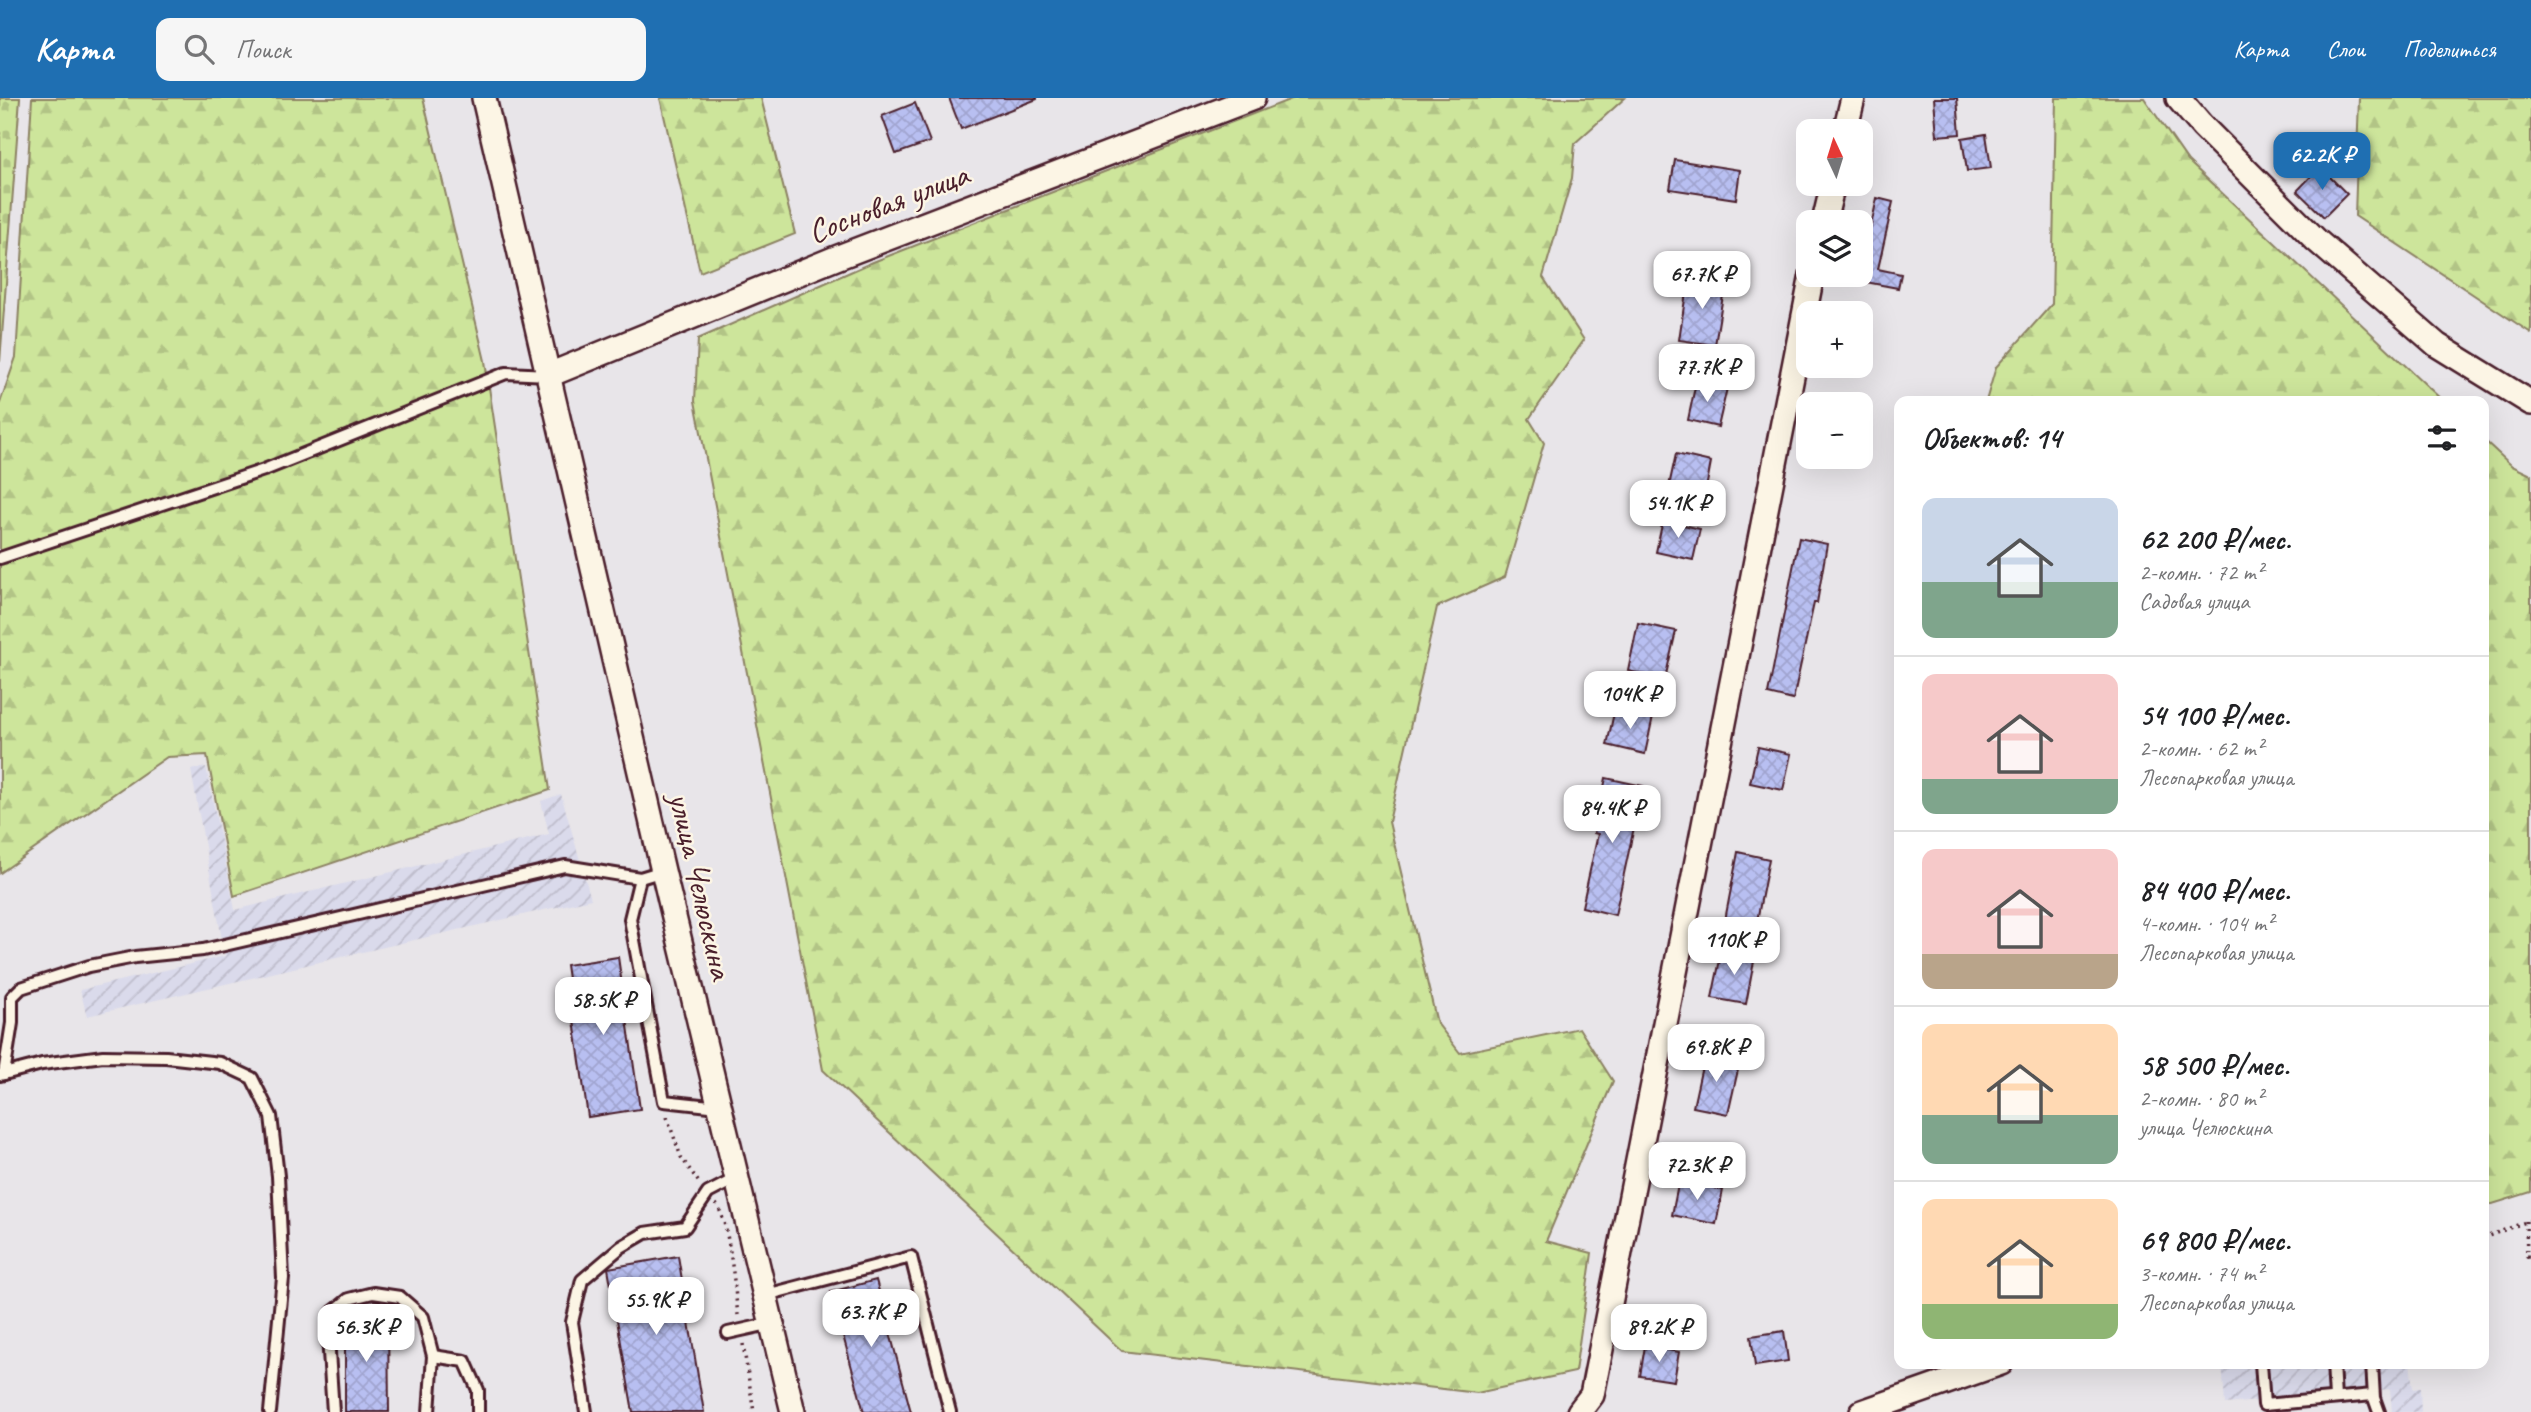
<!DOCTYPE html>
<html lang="ru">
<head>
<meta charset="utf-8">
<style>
  body { margin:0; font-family:Caveat,sans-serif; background:#f6f6f6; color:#202124; height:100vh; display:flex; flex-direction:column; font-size:26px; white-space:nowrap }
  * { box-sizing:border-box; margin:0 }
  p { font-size:23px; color:#757577 }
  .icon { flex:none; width:38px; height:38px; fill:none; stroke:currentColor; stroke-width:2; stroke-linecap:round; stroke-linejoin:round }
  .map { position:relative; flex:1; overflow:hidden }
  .details { position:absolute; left:1894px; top:298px; width:595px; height:973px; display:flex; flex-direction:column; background:#fff; border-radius:14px; box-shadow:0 7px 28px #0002 }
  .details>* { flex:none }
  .needle { width:46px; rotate:356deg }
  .tools { position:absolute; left:1796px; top:21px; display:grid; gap:14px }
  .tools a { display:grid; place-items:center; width:77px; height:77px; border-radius:14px; background:#fff; box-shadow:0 7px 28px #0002; font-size:35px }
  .price { position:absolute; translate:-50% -60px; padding:0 16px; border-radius:14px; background:#fff; color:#222; font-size:23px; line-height:46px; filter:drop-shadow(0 2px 4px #0008) }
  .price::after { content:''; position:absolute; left:50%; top:42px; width:21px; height:16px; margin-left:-10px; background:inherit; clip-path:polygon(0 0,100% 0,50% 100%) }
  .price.selected { background:#1f6fb2; color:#fff }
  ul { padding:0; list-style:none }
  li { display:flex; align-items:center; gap:21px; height:175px; padding:0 28px }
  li+li { border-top:2px solid #e0e0e0 }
  li span { display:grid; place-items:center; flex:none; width:196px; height:140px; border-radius:14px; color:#555 }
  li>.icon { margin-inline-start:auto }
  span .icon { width:84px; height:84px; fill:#fffc; stroke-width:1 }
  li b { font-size:30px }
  h2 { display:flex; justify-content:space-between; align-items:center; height:84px; padding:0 28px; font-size:30px }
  header { display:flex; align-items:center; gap:42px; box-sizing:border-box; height:98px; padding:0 35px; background:#1f6fb2; color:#fff }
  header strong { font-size:33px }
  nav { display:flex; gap:38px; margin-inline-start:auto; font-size:24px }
  .search { width:490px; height:63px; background:#f6f6f6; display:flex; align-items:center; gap:18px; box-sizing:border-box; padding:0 24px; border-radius:14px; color:#757577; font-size:26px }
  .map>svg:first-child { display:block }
</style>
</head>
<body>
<header>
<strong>Карта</strong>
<div class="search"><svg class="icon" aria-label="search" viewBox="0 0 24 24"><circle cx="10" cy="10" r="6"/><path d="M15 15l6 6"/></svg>Поиск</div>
<nav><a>Карта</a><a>Слои</a><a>Поделиться</a></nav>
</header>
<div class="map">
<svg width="2531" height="1314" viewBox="0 0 2531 1314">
  <defs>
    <pattern id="industrial-furrows" width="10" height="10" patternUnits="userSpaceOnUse" patternTransform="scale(1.75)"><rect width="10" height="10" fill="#dadaeb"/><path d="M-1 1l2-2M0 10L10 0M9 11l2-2" fill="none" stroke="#bdbbca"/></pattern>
    <pattern id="forest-firs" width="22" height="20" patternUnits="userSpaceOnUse" patternTransform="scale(1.75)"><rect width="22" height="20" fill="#cde59b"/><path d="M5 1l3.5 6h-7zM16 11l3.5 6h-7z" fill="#b2c486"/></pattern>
    <pattern id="cemetery-stones" width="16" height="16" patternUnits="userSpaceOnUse" patternTransform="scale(1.75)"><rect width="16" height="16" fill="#cde59b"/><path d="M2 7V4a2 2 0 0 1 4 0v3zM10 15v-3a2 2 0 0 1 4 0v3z" fill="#b2c486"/></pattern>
    <pattern id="building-cross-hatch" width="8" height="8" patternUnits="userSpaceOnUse" patternTransform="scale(1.75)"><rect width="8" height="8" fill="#b8bff1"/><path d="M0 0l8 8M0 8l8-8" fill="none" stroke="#a0a4cf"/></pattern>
  </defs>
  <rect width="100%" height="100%" fill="#e8e5e9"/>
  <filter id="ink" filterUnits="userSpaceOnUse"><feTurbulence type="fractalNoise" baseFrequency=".0143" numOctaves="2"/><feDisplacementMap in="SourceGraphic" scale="14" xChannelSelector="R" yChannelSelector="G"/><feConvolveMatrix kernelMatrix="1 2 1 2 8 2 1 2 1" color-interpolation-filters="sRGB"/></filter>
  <g filter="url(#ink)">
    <g fill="url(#industrial-furrows)">
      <path d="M 206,669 L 235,812 L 549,736 L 541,703 L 561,696 L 591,801 L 87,918 L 80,892 L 225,858 L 191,672 Z"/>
      <path d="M 2222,1265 L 2410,1265 L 2413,1291 L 2420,1290 L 2421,1314 L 2392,1314 L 2390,1291 L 2225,1306 Z"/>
    </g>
    <g fill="url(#forest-firs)" stroke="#8c8263" stroke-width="2">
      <path d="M 32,0 L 423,0 L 485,263 L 550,692 L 234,798 L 207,657 L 167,659 L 0,775 L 0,305 L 16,259 Z"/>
      <path d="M 660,0 L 761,0 L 795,136 L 700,174 Z"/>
      <path d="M 1294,0 L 1625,0 L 1575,45 L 1572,80 L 1543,179 L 1584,242 L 1529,321 L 1544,345 L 1505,479 L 1437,509 L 1389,724 L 1437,925 L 1460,955 L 1579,930 L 1613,983 L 1546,1143 L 1592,1155 L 1575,1274 L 1477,1295 L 1122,1253 L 823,972 L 695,303 L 698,241 L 873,164 Z"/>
      <path d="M 2056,0 L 2144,0 L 2188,63 L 2443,303 L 1986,303 L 1996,269 L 2052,206 Z"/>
      <path d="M 2359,0 L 2531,0 L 2531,235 L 2355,118 Z"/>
      <path d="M 2483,341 L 2512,368 L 2531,377 L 2531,1094 L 2483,1109 Z"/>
    </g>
    <path fill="url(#cemetery-stones)" stroke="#8c8263" stroke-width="2" d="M 0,0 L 20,0 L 0,264 Z"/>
    <g fill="url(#building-cross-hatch)" stroke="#4a1f2b" stroke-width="2">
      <path d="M 949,0 L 1037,0 L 1037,1 L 961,31 Z"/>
      <path d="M 1934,0 L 1957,0 L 1960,36 L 1937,38 Z"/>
      <path d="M 915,5 L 930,44 L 896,56 L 882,18 Z"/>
      <path d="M 1986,36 L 1991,70 L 1967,73 L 1962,40 Z"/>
      <path d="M 1675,62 L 1740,72 L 1736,101 L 1670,91 Z"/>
      <path d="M 2320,69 L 2347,96 L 2324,119 L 2297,93 Z"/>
      <path d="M 1877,100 L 1893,104 L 1878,171 L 1901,176 L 1898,190 L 1860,183 L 1860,159 L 1864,160 Z"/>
      <path d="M 1688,180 L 1725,185 L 1715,247 L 1679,242 Z"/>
      <path d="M 1696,284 L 1727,290 L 1718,329 L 1688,322 Z"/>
      <path d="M 1676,356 L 1711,364 L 1705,396 L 1669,388 Z"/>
      <path d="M 1663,422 L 1700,431 L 1693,462 L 1656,454 Z"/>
      <path d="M 1799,440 L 1827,446 L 1817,505 L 1814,505 L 1793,602 L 1768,596 Z"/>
      <path d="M 1638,525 L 1676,533 L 1665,581 L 1628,573 Z"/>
      <path d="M 1615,610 L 1653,618 L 1645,656 L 1607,647 Z"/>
      <path d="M 1758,649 L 1791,656 L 1783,692 L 1750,685 Z"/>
      <path d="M 1606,680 L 1643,688 L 1615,817 L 1582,809 L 1598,736 L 1594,735 Z"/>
      <path d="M 1738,754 L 1769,761 L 1756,828 L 1725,822 Z"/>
      <path d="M 1722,852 L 1755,858 L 1746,906 L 1712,900 Z"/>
      <path d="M 618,859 L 640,1011 L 588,1019 L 566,867 Z"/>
      <path d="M 1705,955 L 1740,963 L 1728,1016 L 1693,1009 Z"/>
      <path d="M 1679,1082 L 1723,1092 L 1716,1126 L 1672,1117 Z"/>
      <path d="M 678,1158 L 704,1314 L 633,1314 L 608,1170 Z"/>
      <path d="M 876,1182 L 911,1314 L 864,1314 L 831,1194 Z"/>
      <path d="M 340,1219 L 388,1219 L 389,1314 L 345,1314 L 345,1240 L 338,1240 Z"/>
      <path d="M 1784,1233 L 1788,1263 L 1755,1268 L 1751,1238 Z"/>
      <path d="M 1645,1248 L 1679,1254 L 1674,1283 L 1640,1278 Z"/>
    </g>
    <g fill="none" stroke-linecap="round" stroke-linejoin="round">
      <defs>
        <g id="lane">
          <path d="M 0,460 L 264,372 L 506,275 L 549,277"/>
          <path d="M 640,780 L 630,821 L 664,1003 L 719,1009"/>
          <path d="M 4,976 L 12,925 L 12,899 L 21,890 L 89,868 L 135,859 L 203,852 L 565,768 L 640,780 L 663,773"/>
          <path d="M 0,977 L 42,966 L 103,958 L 166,959 L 220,965 L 252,980 L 271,1018 L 278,1078 L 283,1180 L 270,1314"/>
          <path d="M 766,1197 L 911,1159 L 950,1314"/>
          <path d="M 728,1235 L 773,1225"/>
          <path d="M 433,1258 L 465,1263 L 478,1292 L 478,1314"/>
          <path d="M 2261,1265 L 2264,1307 L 2373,1297"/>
          <path d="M 2333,1265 L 2335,1300"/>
          <path d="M 2372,1265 L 2374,1300 L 2379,1314"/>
          <path d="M 333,1314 L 328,1239 L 333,1214 L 349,1201 L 373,1195 L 400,1199 L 423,1219 L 433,1258 L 429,1314"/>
          <path d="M 586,1314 L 572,1224 L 582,1182 L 621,1149 L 645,1135 L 685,1129 L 708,1095 L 737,1080"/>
        </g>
        <g id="street">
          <path d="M 484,0 L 663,773 L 793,1314"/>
          <path d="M 2178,0 L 2202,28 L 2316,142 L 2437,247 L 2531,305"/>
          <path d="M 1845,33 L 1853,0"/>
          <path d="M 1824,124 L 1833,86"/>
          <path d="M 549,277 L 836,160 L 1253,0"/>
          <path d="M 1579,1314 L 1592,1297 L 1812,177"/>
          <path d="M 1862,1314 L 2001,1265"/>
        </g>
      </defs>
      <use href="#lane" stroke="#4a1f2b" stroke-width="16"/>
      <use href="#street" stroke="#4a1f2b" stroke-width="28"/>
      <g stroke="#4a1f2b" stroke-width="3.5" stroke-dasharray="2 5" stroke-linecap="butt">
        <path d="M 667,1019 L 681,1059 L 700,1086"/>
        <path d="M 716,1106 C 729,1121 735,1194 738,1217"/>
        <path d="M 2526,1123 L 2527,1158 L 2531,1159"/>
        <path d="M 2483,1140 L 2531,1122"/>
        <path d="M 743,1246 L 754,1314"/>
      </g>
      <use href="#lane" stroke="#fcf5e5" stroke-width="10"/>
      <use href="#street" stroke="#fcf5e5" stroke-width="23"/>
    </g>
  </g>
  <g text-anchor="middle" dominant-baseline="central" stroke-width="5" stroke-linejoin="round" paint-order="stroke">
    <g font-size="33" fill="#4a1f2b" stroke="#fcf5e5">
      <text transform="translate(888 105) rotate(-21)">Сосновая улица</text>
      <text transform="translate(701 788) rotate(77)">улица Челюскина</text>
    </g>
  </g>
</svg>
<div class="tools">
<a><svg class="needle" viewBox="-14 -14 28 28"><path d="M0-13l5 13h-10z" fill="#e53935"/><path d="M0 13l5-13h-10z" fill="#757577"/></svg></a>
<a><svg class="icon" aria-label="layers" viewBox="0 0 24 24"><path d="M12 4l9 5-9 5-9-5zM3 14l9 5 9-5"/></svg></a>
<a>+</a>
<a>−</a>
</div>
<b class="price selected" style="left:2322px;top:94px">62.2K ₽</b>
<b class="price" style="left:1702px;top:213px">67.7K ₽</b>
<b class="price" style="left:1707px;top:306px">77.7K ₽</b>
<b class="price" style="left:1678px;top:442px">54.1K ₽</b>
<b class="price" style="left:1630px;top:633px">104K ₽</b>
<b class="price" style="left:1612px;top:747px">84.4K ₽</b>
<b class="price" style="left:1734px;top:879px">110K ₽</b>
<b class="price" style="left:603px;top:939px">58.5K ₽</b>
<b class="price" style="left:1716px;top:986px">69.8K ₽</b>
<b class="price" style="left:1697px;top:1104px">72.3K ₽</b>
<b class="price" style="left:656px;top:1239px">55.9K ₽</b>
<b class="price" style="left:871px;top:1251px">63.7K ₽</b>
<b class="price" style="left:366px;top:1266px">56.3K ₽</b>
<b class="price" style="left:1659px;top:1266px">89.2K ₽</b>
<section class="details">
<h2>Объектов: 14<svg class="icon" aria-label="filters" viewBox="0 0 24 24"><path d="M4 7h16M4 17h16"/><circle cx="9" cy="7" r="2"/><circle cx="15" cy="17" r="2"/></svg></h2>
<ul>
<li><span style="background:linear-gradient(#c9d6e8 60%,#7fa58c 0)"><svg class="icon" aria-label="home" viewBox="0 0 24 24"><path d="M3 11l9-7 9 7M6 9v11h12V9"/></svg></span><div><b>62 200 ₽/мес.</b><p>2-комн. · 72 m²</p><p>Садовая улица</p></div></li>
<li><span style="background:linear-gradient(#f6c9c9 75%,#7fa58c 0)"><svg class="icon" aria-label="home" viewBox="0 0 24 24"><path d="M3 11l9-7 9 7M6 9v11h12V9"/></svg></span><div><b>54 100 ₽/мес.</b><p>2-комн. · 62 m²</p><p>Лесопарковая улица</p></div></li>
<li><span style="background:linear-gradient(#f6c9c9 75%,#b9a48a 0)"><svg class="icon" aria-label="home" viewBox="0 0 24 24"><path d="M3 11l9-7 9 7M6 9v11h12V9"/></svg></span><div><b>84 400 ₽/мес.</b><p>4-комн. · 104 m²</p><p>Лесопарковая улица</p></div></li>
<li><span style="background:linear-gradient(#ffd9b3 65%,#7fa58c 0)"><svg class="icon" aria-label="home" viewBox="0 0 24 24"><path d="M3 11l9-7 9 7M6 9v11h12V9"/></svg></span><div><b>58 500 ₽/мес.</b><p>2-комн. · 80 m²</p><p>улица Челюскина</p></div></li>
<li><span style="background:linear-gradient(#ffd9b3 75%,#8fb573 0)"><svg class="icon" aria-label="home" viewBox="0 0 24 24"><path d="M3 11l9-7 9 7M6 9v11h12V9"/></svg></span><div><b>69 800 ₽/мес.</b><p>3-комн. · 74 m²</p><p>Лесопарковая улица</p></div></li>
</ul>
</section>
</div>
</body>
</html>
